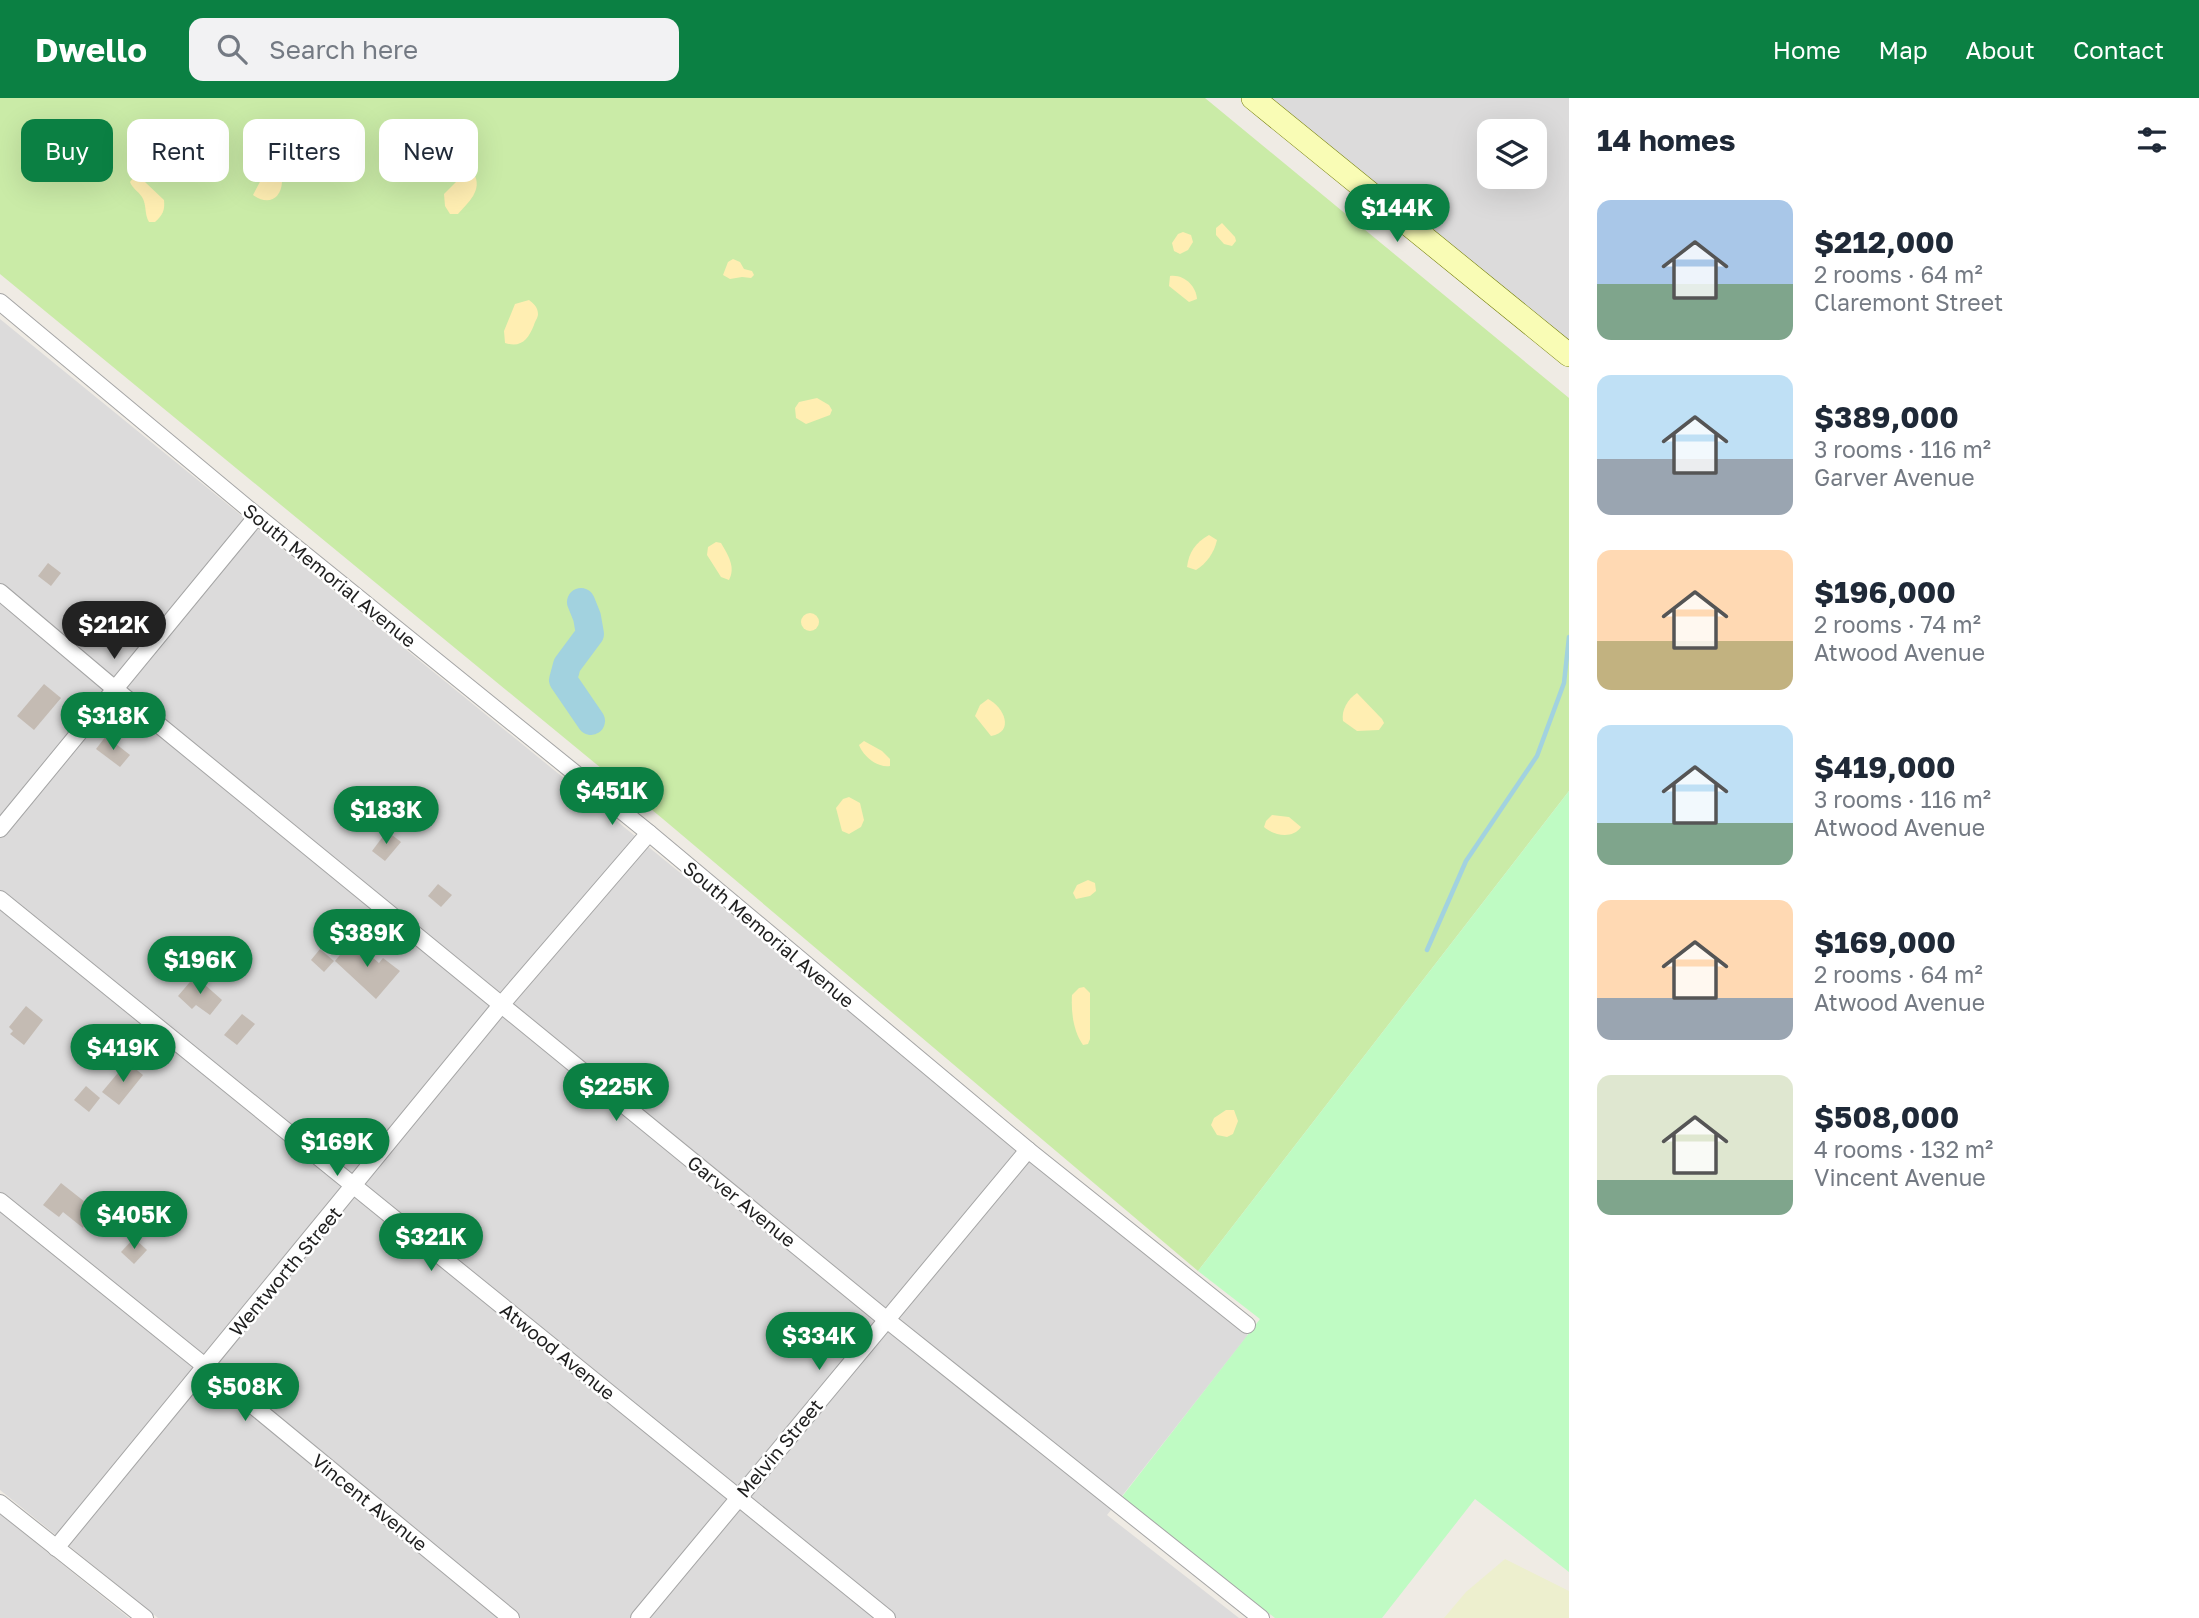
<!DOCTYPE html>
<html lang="en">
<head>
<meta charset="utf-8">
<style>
  body { margin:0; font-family:"Golos Text",sans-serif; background:#f2f2f3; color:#1f2937; height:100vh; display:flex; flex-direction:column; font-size:26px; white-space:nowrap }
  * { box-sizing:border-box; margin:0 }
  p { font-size:23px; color:#747a83 }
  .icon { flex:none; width:38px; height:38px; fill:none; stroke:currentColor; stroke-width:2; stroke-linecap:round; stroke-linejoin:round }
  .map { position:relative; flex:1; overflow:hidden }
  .side { display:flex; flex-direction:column; background:#fff; width:630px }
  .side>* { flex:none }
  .hud { position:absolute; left:21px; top:21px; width:665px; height:63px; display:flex; gap:14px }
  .tools { position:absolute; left:1477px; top:21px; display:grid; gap:14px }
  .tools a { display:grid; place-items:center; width:70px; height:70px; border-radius:14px; background:#fff; box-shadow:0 7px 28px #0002; font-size:35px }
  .price { position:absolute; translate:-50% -60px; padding:0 16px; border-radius:24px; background:#0b8043; color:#fff; font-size:23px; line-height:46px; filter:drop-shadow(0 2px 4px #0008) }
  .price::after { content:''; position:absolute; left:50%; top:42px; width:21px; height:16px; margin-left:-10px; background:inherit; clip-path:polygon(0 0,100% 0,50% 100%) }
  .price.current { background:#222; color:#fff }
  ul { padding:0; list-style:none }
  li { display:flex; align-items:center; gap:21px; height:175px; padding:0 28px }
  li span { display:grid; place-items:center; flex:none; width:196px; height:140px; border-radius:14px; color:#555 }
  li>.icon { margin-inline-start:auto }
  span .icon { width:84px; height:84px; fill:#fffc; stroke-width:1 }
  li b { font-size:30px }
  h2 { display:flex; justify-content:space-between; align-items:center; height:84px; padding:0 28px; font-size:30px }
  .pill { padding:0 24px; border-radius:14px; background:#fff; box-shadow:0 7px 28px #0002; font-size:24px; line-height:63px }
  .pill.current { background:#0b8043; color:#fff }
  header { display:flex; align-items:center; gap:42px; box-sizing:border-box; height:98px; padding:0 35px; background:#0b8043; color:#fff }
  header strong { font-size:33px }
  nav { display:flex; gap:38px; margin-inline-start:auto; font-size:24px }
  .search { width:490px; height:63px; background:#f2f2f3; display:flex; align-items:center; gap:18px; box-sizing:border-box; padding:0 24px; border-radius:14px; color:#747a83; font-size:26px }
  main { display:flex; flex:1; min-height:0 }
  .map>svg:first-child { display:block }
</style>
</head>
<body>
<header>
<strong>Dwello</strong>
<div class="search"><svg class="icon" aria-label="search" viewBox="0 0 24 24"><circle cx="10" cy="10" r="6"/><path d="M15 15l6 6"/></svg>Search here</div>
<nav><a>Home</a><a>Map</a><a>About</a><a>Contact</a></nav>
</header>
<main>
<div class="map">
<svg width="1569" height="1520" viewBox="0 0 1569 1520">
  <rect width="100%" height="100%" fill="#efebe4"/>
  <g fill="#dcdbdb" fill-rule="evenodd">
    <path d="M 1272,0 L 1569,0 L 1569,244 ZM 1489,33 L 1535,33 L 1535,79 L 1489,79 Z"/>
    <path d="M 0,221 L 1248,1237 L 1107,1417 L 1239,1520 L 158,1520 L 0,1392 Z"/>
    <path d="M 0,1416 L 129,1520 L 0,1520 Z"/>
  </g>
  <path fill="#edefce" d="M 1505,1461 L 1569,1493 L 1569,1520 L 1444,1520 L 1466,1494 Z"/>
  <path fill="#caeba7" d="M 0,0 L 1205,0 L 1569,300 L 1569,693 L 1198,1173 L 663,721 L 0,176 Z"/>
  <g fill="#ffeeb2">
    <path d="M 269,74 L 276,76 L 282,84 C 281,101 268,108 253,97 L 262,80 Z"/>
    <path d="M 465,75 L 474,76 C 483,92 468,105 458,116 L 450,116 L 445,108 L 444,96 Z"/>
    <path d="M 133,80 L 145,84 L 164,102 C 165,112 163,117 155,124 L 149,124 C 144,116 147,107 142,99 C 138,93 133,91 130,84 Z"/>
    <path d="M 1222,125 L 1235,139 L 1236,143 L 1232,148 L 1224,146 L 1216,137 L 1216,130 Z"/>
    <path d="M 1183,134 L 1191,137 L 1193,144 L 1188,152 L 1180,156 L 1174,153 L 1172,145 L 1178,136 Z"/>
    <path d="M 733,161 L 740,164 L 744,171 L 752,173 L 754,177 L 751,180 L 742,179 L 730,181 L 723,177 L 728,164 Z"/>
    <path d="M 1170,178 C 1184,176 1196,188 1197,201 L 1189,204 L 1169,188 Z"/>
    <path d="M 529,202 C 533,205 538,209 538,216 C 538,220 535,223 534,227 C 528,242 521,250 505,245 L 504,233 L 515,206 Z"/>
    <path d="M 817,300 L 829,307 L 832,312 L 830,317 L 806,326 L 796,320 L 795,310 L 799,304 Z"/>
    <path d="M 1209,437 L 1217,442 C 1214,455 1207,465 1196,472 L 1187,469 C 1189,454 1195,445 1209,437 Z"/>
    <path d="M 716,444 L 721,445 C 728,457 736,469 729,482 L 721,479 L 707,457 L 708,449 Z"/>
    <circle cx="810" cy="524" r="9"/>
    <path d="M 1357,595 L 1382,621 L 1384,625 L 1379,632 L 1357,633 L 1343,623 C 1341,612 1348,601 1357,595 Z"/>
    <path d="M 988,601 C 1004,609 1015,634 991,638 L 975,618 L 980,607 Z"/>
    <path d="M 864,643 L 882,653 L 890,661 L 890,668 C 877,670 863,658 859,647 Z"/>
    <path d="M 849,699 L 860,705 L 864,722 L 861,729 L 849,736 L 842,733 L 836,710 L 843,701 Z"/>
    <path d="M 1272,717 L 1289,719 L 1301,729 C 1293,741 1274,738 1264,729 L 1266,723 Z"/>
    <path d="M 1088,782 L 1095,785 L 1096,793 L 1090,798 L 1076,801 L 1073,795 L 1077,787 Z"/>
    <path d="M 1084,889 L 1090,895 L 1090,941 L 1088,946 L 1083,947 C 1073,933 1071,913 1072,897 L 1079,890 Z"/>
    <path d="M 1226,1012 L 1234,1012 L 1238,1023 L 1233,1036 L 1227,1039 L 1217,1037 L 1211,1027 L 1214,1020 Z"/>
  </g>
  <path fill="#bffbc3" d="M 1569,693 L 1569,1474 L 1475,1401 L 1382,1520 L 1275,1520 L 1121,1400 L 1260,1221 L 1198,1173 Z"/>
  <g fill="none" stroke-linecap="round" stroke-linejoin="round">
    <path stroke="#a2d2df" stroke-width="4.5" d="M 1427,852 L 1466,763 L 1537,658 L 1564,585 L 1569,539"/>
    <path stroke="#a2d2df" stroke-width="28" d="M 581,504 L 587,519 L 590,536 L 567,567 L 563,582 L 591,623"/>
  </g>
  <g fill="#c4bbb3">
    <path d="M 48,465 L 61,475 L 51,488 L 38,478 Z"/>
    <path d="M 44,586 L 61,600 L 34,632 L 17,618 Z"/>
    <path d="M 106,638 L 130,657 L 120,669 L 96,651 Z"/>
    <path d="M 387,733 L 401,744 L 385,763 L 372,753 Z"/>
    <path d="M 438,786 L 452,797 L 441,809 L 428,798 Z"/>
    <path d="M 352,842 L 379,865 L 383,860 L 400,873 L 376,901 L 335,863 Z"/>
    <path d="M 320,851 L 334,863 L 324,874 L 311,862 Z"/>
    <path d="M 195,878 L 222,902 L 210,917 L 196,907 L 192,911 L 178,898 Z"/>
    <path d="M 26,908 L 43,922 L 24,947 L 10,936 L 13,933 L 9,929 Z"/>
    <path d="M 242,916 L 255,926 L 237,947 L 224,937 Z"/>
    <path d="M 127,964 L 143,977 L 119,1007 L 102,994 Z"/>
    <path d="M 86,988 L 100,1000 L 89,1014 L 74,1002 Z"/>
    <path d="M 61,1085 L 104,1119 L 92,1134 L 84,1128 L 83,1130 L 63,1114 L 59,1119 L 43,1107 Z"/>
    <path d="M 134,1140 L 147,1152 L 134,1166 L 121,1154 Z"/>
  </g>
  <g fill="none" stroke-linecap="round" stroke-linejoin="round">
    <defs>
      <g id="street">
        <path d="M 0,204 L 257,418 L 649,735 L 1028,1052 L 1247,1227"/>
        <path d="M 0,494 L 115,591 L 887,1222 L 1261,1520"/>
        <path d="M 0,731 L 257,418"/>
        <path d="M 0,801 L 887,1520"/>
        <path d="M 0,1103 L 206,1269 L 511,1520"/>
        <path d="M 0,1405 L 145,1520"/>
        <path d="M 56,1450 L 501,907 L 649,735"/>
        <path d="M 639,1520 L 1028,1052"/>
      </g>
      <path id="secondary" d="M 1253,0 L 1569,257"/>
    </defs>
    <use href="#street" stroke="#a5a5a5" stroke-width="18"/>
    <use href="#secondary" stroke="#6d7901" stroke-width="24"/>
    <use href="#street" stroke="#fff" stroke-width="16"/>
    <use href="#secondary" stroke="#f9fcb5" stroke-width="23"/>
  </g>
  <g text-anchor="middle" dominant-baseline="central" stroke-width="5" stroke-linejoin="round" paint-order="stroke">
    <g font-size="19" fill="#1e1e1e" stroke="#fff">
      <text transform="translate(330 477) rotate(39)">South Memorial Avenue</text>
      <text transform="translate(769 836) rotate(40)">South Memorial Avenue</text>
      <text transform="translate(742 1103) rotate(39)">Garver Avenue</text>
      <text transform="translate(285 1173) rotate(-50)">Wentworth Street</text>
      <text transform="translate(558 1253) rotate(39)">Atwood Avenue</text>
      <text transform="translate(779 1350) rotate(-50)">Melvin Street</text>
      <text transform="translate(370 1404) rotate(39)">Vincent Avenue</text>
    </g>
  </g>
</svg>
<div class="tools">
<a><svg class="icon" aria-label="layers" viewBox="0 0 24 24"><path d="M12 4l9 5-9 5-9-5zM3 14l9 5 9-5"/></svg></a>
</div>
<b class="price" style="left:1397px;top:146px">$144K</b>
<b class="price current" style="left:114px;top:563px">$212K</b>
<b class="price" style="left:113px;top:654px">$318K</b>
<b class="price" style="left:612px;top:729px">$451K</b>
<b class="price" style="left:386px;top:748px">$183K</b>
<b class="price" style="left:367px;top:871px">$389K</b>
<b class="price" style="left:200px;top:898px">$196K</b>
<b class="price" style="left:123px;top:986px">$419K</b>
<b class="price" style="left:616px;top:1025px">$225K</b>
<b class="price" style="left:337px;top:1080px">$169K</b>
<b class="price" style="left:134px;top:1153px">$405K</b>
<b class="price" style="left:431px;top:1175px">$321K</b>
<b class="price" style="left:819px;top:1274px">$334K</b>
<b class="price" style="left:245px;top:1325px">$508K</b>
<div class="hud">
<a class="pill current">Buy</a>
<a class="pill">Rent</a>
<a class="pill">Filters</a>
<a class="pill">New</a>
</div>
</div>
<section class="side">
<h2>14 homes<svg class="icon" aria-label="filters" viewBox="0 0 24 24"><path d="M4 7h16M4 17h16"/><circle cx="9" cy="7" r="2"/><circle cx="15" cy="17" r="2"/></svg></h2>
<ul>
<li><span style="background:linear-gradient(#a9c7e8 60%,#7fa58c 0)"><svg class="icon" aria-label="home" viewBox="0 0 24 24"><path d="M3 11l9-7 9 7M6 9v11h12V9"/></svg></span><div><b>$212,000</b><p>2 rooms · 64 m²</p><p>Claremont Street</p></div></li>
<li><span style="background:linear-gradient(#bfe0f5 60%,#9aa5b1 0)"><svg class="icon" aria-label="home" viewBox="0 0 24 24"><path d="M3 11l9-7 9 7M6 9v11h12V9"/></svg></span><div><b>$389,000</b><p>3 rooms · 116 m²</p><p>Garver Avenue</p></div></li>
<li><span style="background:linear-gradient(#ffd9b3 65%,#c2b280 0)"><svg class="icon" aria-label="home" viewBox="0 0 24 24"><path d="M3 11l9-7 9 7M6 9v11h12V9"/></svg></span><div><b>$196,000</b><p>2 rooms · 74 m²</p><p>Atwood Avenue</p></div></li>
<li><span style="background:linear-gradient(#bfe0f5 70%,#7fa58c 0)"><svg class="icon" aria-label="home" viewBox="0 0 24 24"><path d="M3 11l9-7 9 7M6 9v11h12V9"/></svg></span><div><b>$419,000</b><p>3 rooms · 116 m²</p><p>Atwood Avenue</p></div></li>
<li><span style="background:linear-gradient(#ffd9b3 70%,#9aa5b1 0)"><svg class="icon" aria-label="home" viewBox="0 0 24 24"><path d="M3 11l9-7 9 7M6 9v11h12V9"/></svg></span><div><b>$169,000</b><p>2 rooms · 64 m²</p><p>Atwood Avenue</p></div></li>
<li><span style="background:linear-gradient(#dfe7d0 75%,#7fa58c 0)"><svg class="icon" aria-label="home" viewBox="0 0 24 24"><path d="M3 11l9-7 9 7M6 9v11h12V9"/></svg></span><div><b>$508,000</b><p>4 rooms · 132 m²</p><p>Vincent Avenue</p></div></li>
</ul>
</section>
</main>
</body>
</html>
